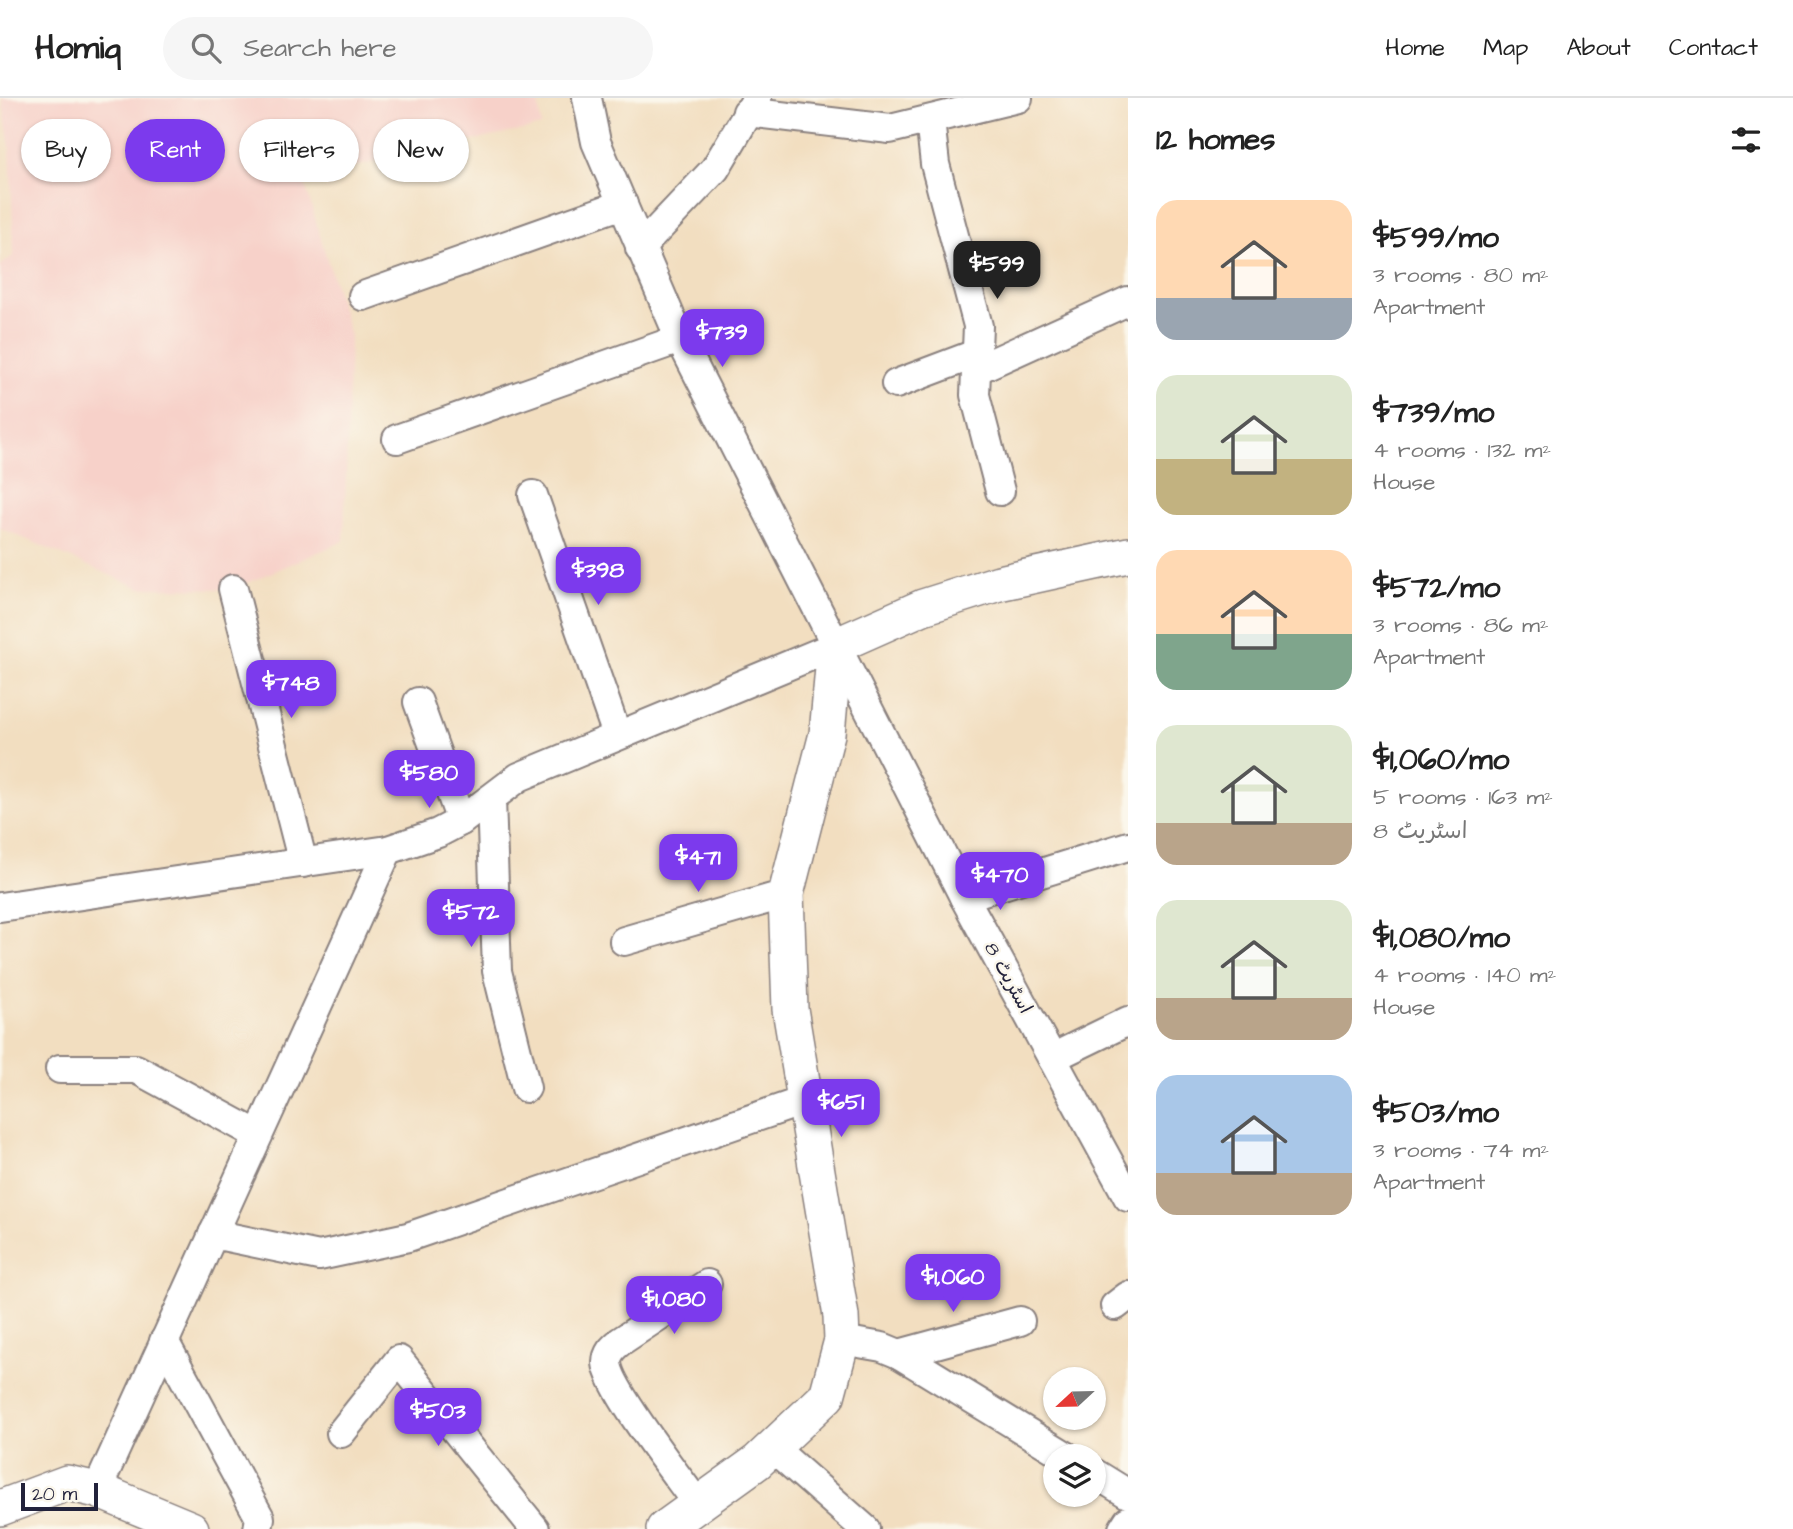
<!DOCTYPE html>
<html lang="en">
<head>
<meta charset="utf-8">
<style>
  body { margin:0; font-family:"Architects Daughter","Playpen Sans Arabic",sans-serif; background:#f6f6f6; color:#222; height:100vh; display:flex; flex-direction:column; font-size:26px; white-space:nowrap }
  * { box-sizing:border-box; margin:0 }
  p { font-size:23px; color:#767676 }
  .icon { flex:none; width:38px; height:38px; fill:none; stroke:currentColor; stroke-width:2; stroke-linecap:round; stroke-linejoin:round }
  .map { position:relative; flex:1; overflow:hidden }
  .side { display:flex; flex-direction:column; background:#fff; width:665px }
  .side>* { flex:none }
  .banner { position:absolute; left:21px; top:21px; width:665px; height:63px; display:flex; gap:14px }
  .needle { width:46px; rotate:248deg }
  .buttons { position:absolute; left:1043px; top:1269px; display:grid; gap:14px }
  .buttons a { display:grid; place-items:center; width:63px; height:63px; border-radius:50%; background:#fff; box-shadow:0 2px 5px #0004; font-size:35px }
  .scale { position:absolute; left:21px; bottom:18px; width:77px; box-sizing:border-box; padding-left:7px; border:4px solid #22223b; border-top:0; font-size:19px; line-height:24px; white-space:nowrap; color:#22223b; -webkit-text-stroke:5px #fbf7ec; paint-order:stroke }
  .price { position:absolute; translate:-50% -60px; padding:0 16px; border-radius:14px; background:#7c3aed; color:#fff; font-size:23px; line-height:46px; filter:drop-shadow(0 2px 4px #0008) }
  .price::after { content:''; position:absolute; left:50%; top:42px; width:21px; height:16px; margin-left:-10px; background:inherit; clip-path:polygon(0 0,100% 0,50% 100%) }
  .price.selected { background:#222; color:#fff }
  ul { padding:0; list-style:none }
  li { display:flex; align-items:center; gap:21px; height:175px; padding:0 28px }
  li span { display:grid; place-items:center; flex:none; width:196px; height:140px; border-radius:21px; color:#555 }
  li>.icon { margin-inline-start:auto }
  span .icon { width:84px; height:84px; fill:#fffc; stroke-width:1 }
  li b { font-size:30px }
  h2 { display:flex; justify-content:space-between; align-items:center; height:84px; padding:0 28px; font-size:30px }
  .chip { padding:0 24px; border-radius:32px; background:#fff; box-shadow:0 2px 5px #0004; font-size:24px; line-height:63px }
  .chip.selected { background:#7c3aed; color:#fff }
  header { display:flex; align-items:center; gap:42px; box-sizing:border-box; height:98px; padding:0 35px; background:#fff; border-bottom:2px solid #e0e0e0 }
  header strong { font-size:33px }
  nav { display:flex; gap:38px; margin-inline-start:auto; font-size:24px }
  .search { width:490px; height:63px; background:#f6f6f6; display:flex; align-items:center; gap:18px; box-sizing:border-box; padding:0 24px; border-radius:38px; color:#767676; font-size:26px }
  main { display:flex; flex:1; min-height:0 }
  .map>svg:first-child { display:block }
</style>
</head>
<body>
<header>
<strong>Homiq</strong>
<div class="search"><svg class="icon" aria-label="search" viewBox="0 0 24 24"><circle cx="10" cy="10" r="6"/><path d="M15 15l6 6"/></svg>Search here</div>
<nav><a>Home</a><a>Map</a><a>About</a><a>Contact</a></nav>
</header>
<main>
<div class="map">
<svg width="1128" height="1431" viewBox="0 0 1128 1431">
  <rect width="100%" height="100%" fill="#fbf7ec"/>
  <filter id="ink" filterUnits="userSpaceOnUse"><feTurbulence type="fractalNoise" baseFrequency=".0143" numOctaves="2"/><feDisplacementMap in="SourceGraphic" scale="14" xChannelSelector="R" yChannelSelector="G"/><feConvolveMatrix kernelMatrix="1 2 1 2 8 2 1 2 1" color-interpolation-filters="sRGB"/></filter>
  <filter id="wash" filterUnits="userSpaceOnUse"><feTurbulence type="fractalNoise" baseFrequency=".00686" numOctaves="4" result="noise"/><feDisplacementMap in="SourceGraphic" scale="28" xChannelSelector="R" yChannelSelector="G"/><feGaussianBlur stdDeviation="1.57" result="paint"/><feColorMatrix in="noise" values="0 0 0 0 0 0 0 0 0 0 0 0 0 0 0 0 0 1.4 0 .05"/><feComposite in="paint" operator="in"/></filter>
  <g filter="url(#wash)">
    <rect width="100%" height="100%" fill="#f2dec0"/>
    <path fill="#f7d1c9" d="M 2,0 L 538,0 L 541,28 L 303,80 L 350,238 L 344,443 L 233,491 L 140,490 L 0,430 L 0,168 L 14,157 L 10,49 Z"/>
  </g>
  <g filter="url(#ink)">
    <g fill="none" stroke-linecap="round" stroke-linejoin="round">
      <defs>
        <g id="minor">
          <path d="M 587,0 L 596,44 L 680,241 L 964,799 L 1128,1099"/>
          <path d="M 747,14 L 890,31 L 1018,0"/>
          <path d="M 930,22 L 935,66 L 978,228 L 975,297 L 1000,393"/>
          <path d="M 640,150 L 715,71 L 757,0"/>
          <path d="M 363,198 L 623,106"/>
          <path d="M 978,271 L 1128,203"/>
          <path d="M 896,286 L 978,255"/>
          <path d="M 397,341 L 680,241"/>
          <path d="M 533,397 L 617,637"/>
          <path d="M 233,491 L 303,765"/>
          <path d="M 418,604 L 461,723"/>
          <path d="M 491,701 L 497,873 L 526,990"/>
          <path d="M 964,799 L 1128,748"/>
          <path d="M 0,809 L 388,752 L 438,735 L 461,723 L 519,679 L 835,548"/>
          <path d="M 624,843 L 786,796"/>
          <path d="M 1052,960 L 1128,923"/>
          <path d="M 60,971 L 136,971 L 258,1037"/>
          <path d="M 213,1136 L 319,1158 L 408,1139 L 806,1002"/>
          <path d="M 1115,1208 L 1128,1198"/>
          <path d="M 842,1242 L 882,1249 L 899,1256 L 1066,1358"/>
          <path d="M 164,1243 L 260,1420 L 258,1431"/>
          <path d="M 899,1256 L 1020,1223"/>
          <path d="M 341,1335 L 399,1262 L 535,1431"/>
          <path d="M 773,1350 L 865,1431"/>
          <path d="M 1094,1375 L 1128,1396"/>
          <path d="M 97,1392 L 388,752"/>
          <path d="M 698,1407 C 679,1380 609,1291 607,1265 C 607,1254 614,1249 621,1243 L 707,1186"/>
          <path d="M 1123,1431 L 1128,1423"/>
        </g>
        <g id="tertiary">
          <path d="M 0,1410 L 67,1385 L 97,1392 L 191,1431"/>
          <path d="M 664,1431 L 757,1364 L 827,1298 L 842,1242 L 841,1218 L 790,911 L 786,796 L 827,636 L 835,548 L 923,509 L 999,485 L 1128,457"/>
        </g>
      </defs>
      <use href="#minor" stroke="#8a807e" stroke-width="32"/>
      <use href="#tertiary" stroke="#8a807e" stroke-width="38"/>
      <use href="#minor" stroke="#fff" stroke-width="28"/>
      <use href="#tertiary" stroke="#fff" stroke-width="35"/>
    </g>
  </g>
  <g text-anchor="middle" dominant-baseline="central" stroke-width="5" stroke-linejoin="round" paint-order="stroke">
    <g font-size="19" fill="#22223b" stroke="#fbf7ec">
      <text transform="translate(1008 880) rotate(61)">اسٹریٹ 8</text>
    </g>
  </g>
</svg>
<div class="buttons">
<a><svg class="needle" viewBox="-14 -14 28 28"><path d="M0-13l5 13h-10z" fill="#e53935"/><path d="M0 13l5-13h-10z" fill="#767676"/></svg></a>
<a><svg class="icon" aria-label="layers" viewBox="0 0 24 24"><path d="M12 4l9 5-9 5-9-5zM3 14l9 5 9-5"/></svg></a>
</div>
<div class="scale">20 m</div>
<b class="price selected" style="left:997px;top:203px">$599</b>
<b class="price" style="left:722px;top:271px">$739</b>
<b class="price" style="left:598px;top:509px">$398</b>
<b class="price" style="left:291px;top:622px">$748</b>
<b class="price" style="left:429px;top:712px">$580</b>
<b class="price" style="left:698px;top:796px">$471</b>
<b class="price" style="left:1000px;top:814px">$470</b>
<b class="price" style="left:471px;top:851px">$572</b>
<b class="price" style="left:841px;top:1041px">$651</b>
<b class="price" style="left:953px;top:1216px">$1,060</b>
<b class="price" style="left:674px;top:1238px">$1,080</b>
<b class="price" style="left:438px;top:1350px">$503</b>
<div class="banner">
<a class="chip">Buy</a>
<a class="chip selected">Rent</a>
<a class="chip">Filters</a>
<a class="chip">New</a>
</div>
</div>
<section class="side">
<h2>12 homes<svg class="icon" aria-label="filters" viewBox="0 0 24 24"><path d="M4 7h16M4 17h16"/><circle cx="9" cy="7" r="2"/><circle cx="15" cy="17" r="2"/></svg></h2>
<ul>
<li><span style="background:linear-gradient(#ffd9b3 70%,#9aa5b1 0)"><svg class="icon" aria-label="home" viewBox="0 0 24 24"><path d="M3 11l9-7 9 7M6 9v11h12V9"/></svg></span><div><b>$599/mo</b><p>3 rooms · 80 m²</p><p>Apartment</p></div></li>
<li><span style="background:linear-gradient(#dfe7d0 60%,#c2b280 0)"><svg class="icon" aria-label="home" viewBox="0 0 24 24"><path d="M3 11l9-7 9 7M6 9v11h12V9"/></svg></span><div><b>$739/mo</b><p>4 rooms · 132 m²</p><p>House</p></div></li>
<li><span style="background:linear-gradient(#ffd9b3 60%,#7fa58c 0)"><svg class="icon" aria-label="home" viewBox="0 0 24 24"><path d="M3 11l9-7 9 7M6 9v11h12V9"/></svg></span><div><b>$572/mo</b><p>3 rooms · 86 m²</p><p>Apartment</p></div></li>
<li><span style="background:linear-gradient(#dfe7d0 70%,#b9a48a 0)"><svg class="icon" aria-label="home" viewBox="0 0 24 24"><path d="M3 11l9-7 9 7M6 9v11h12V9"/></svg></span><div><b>$1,060/mo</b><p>5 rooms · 163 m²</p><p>اسٹریٹ 8</p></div></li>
<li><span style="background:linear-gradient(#dfe7d0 70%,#b9a48a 0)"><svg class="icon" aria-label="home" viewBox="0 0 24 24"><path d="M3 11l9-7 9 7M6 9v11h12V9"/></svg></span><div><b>$1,080/mo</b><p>4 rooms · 140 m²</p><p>House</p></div></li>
<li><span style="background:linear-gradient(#a9c7e8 70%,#b9a48a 0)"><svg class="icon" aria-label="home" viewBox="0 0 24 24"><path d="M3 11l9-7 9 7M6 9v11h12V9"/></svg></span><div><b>$503/mo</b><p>3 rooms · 74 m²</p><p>Apartment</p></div></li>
</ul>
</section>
</main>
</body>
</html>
